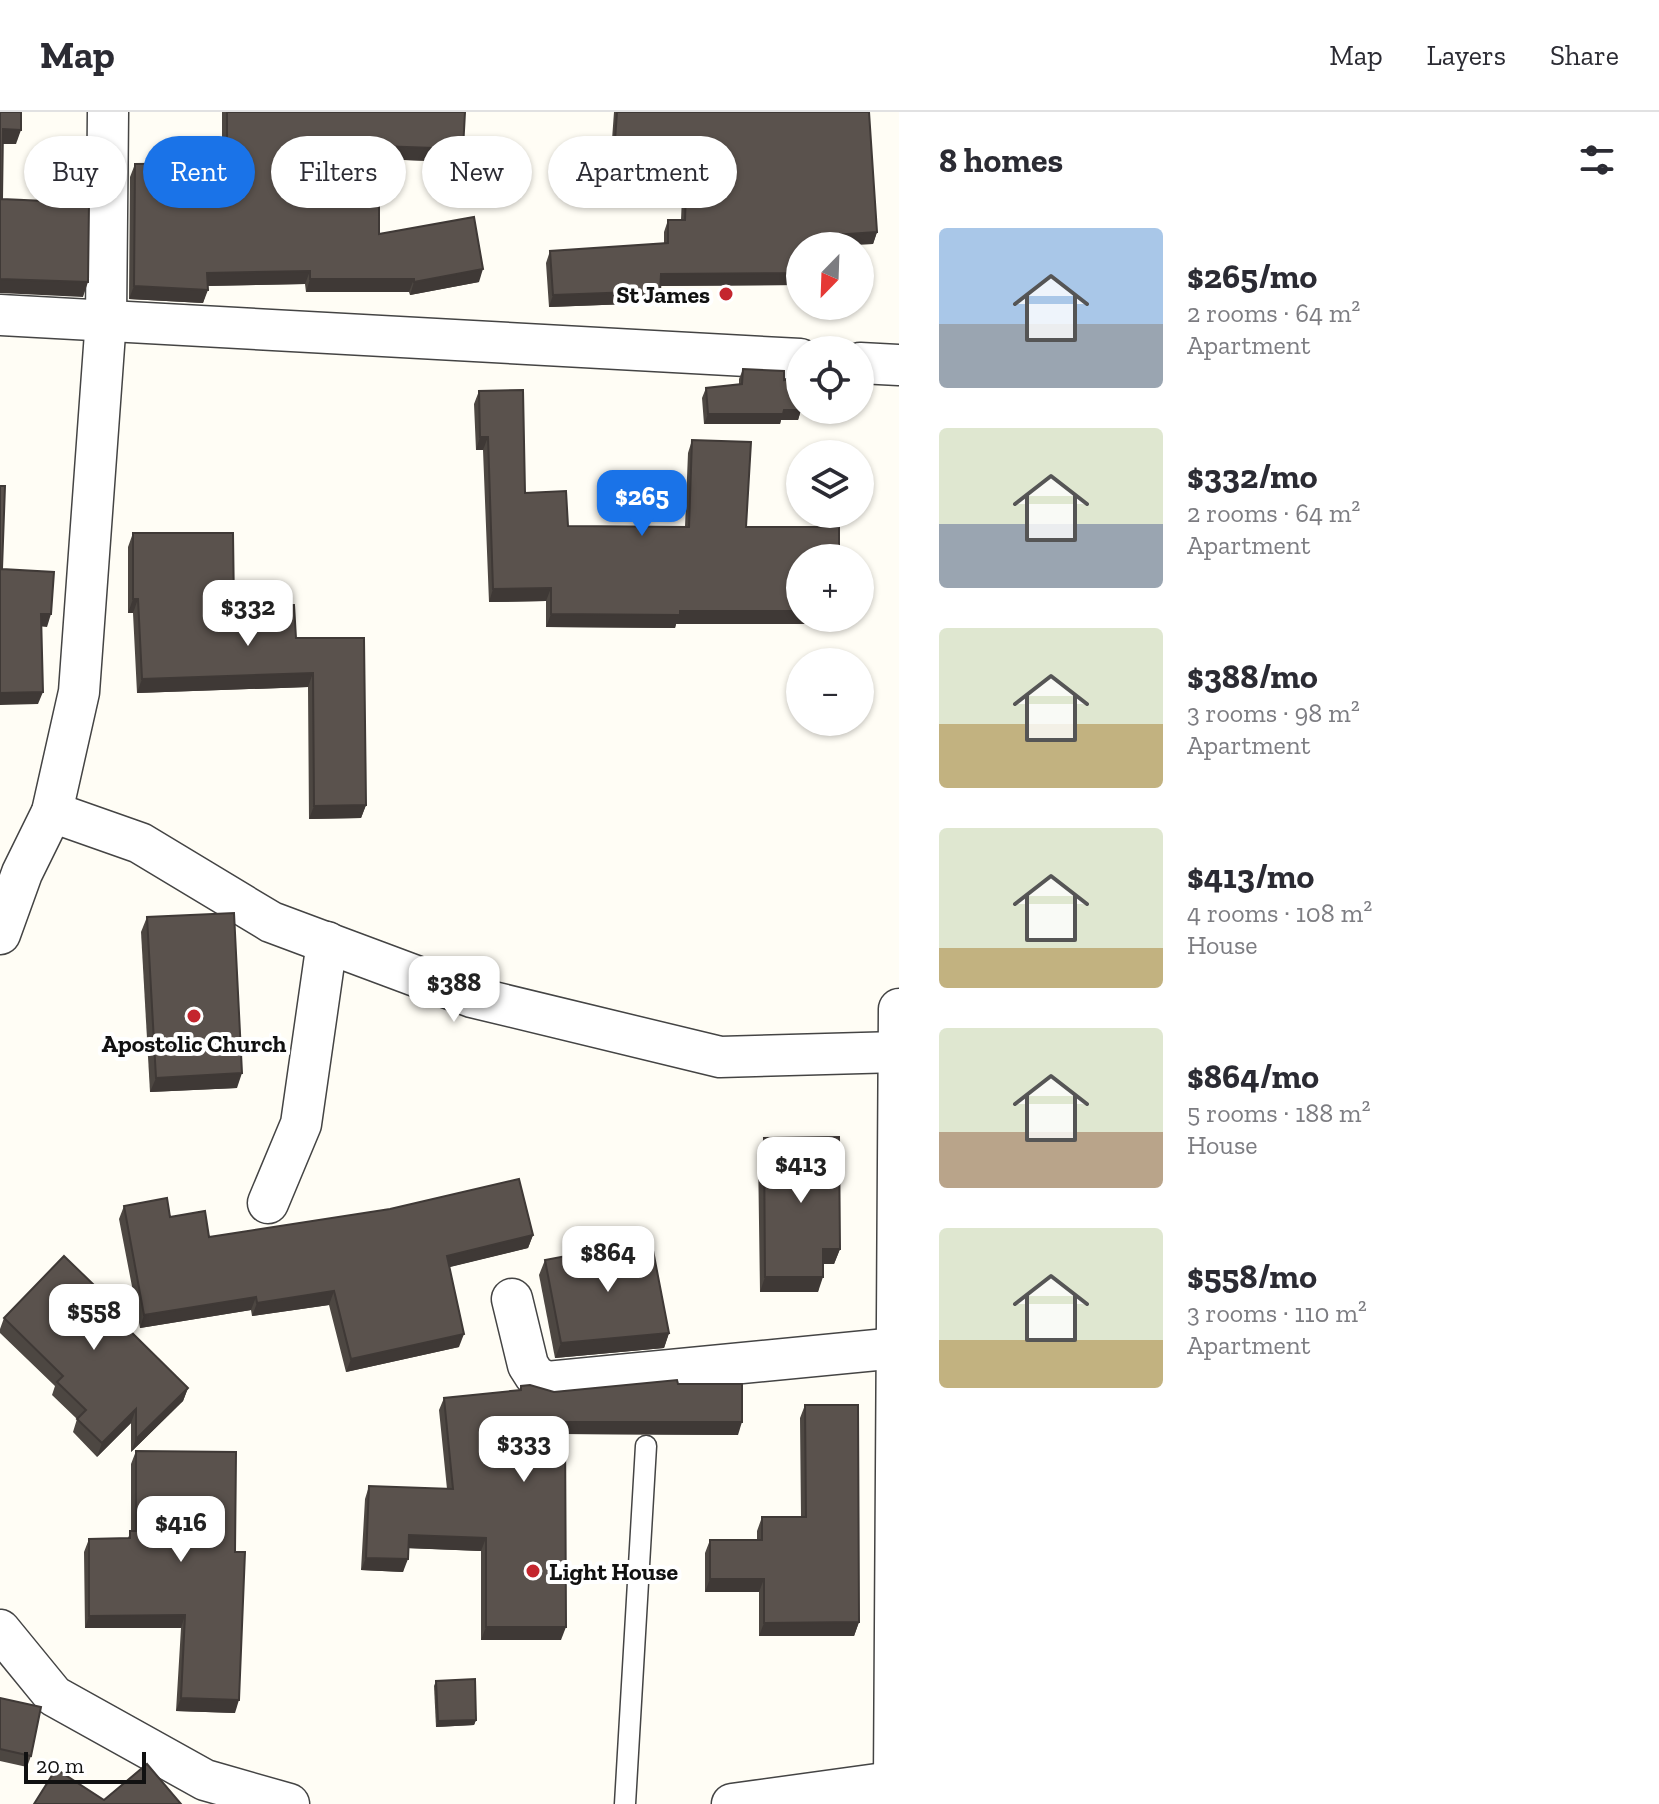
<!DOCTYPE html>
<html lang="en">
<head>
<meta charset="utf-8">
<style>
  body { margin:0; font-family:"Zilla Slab",serif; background:#f2f2f3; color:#2b2b33; height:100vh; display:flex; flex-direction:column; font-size:30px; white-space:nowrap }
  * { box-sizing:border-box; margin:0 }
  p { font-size:26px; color:#7c7c81 }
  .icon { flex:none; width:44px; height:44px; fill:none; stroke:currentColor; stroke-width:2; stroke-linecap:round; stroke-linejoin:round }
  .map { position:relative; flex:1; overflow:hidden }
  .side { display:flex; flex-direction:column; background:#fff; width:760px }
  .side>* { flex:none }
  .top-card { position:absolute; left:24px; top:24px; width:754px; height:72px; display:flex; gap:16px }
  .needle { width:52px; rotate:203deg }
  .buttons { position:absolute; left:786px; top:120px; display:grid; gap:16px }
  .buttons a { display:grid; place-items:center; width:88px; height:88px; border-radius:50%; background:#fff; box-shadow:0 2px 6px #0004; font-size:40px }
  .scale { position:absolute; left:24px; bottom:20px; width:122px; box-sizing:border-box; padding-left:8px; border:4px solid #111; border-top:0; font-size:22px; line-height:28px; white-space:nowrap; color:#111; -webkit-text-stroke:6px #fff; paint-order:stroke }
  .price { position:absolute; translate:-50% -68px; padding:0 18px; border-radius:16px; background:#fff; color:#222; font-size:26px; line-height:52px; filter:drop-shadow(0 2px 4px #0008) }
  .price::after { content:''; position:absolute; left:50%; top:48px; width:24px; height:18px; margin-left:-12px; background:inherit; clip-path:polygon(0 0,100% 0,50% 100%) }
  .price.current { background:#1a73e8; color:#fff }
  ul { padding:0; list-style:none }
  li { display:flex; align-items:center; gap:24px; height:200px; padding:0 40px }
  li span { display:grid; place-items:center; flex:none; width:224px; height:160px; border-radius:8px; color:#555 }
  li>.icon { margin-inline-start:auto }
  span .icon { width:96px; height:96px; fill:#fffc; stroke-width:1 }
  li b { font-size:34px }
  h2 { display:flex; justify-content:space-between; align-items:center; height:96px; padding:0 40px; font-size:34px }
  .tag { padding:0 28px; border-radius:36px; background:#fff; box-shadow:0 2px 6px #0004; font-size:28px; line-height:72px }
  .tag.current { background:#1a73e8; color:#fff }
  header { display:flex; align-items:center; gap:48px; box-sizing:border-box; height:112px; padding:0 40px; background:#fff; border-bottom:2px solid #e1e1e2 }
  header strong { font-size:38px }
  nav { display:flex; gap:44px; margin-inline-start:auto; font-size:28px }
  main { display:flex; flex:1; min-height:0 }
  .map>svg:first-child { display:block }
</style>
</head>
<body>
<header>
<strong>Map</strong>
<nav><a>Map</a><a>Layers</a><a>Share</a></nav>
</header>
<main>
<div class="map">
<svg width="899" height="1692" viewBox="0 0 899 1692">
  <rect width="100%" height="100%" fill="#fffdf5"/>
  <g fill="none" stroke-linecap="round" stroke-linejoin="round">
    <defs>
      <path id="lane" d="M 625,1692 L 646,1334"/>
      <g id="street">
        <path d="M 0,203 L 800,247"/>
        <path d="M 860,251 L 899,253"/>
        <path d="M 52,700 L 140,731 L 271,810 L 472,885 L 720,945 L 898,940"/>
        <path d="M 0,822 L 22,761 L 52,700 L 79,580 L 106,207 L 108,0"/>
        <path d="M 268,1091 L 301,1012 L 327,830"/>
        <path d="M 512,1187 L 528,1253 L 535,1264 L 547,1270 L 897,1236"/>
        <path d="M 0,1518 L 54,1584 L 205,1668 L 289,1692"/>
        <path d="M 732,1692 L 899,1669"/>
        <path d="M 891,1692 L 894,1669 L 899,897"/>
      </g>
    </defs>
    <use href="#lane" stroke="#444" stroke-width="23"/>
    <use href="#street" stroke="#444" stroke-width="43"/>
    <use href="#lane" stroke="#fff" stroke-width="20"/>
    <use href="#street" stroke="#fff" stroke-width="40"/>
  </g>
  <g fill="#4d4742">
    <path d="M 222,0 L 465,0 L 463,37 L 459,50 L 379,47 L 379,122 L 479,170 L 410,183 L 409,180 L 306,180 L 305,172 L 208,174 L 203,191 L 129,187 L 130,65 L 135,52 L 222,51 Z"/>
    <path d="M 614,0 L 869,0 L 877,120 L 873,132 L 800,134 L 800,173 L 660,174 L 655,191 L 549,195 L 546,151 L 550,139 L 664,132 L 664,120 L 668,108 L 681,108 L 683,60 L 610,55 Z"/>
    <path d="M 743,257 L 784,268 L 801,298 L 798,308 L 781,308 L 780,312 L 704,312 L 702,286 L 706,276 L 739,272 L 739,267 Z"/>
    <path d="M 479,279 L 525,381 L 568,414 L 685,415 L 688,341 L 692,328 L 746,415 L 835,512 L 676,512 L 675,516 L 546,515 L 546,489 L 489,490 L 483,338 L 476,338 L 474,292 Z"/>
    <path d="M 133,421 L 234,495 L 296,526 L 364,526 L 366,693 L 361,706 L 309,707 L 308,575 L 137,581 L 133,501 L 128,501 L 128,435 Z"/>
    <path d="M 147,805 L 237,976 L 150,980 L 141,820 Z"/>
    <path d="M 764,1026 L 840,1137 L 834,1152 L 823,1152 L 818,1180 L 760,1180 L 758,1040 Z"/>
    <path d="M 124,1094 L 170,1105 L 209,1125 L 533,1123 L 528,1136 L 449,1155 L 459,1235 L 346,1260 L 329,1193 L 252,1204 L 251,1198 L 140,1216 L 119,1107 Z"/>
    <path d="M 545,1148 L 669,1221 L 664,1236 L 555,1246 L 539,1163 Z"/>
    <path d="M 4,1206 L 125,1213 L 188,1276 L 183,1289 L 131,1340 L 131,1311 L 97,1345 L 73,1320 L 77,1307 L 52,1283 L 55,1274 L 0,1221 L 0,1217 Z"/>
    <path d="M 678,1272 L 738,1323 L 565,1322 L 561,1528 L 481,1528 L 481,1439 L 408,1436 L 403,1460 L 361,1458 L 365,1387 L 369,1374 L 447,1377 L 439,1298 L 444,1286 L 519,1278 L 521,1274 L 554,1280 Z"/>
    <path d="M 805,1293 L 859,1510 L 854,1524 L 759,1524 L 759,1480 L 705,1480 L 705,1441 L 710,1428 L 757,1428 L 757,1419 L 762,1405 L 801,1405 L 800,1306 Z"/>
    <path d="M 136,1339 L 235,1601 L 176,1599 L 181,1516 L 85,1516 L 84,1440 L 89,1427 L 128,1426 L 131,1419 L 131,1352 Z"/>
    <path d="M 436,1569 L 476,1608 L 474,1613 L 436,1615 L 434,1574 Z"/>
    <path d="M 0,1586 L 31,1644 L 27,1655 L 0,1649 Z"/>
  </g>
  <g fill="#3f3936">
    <path d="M 3,17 L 21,18 L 16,32 L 0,32 Z"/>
    <path d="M 379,34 L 463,37 L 459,50 L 375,47 Z"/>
    <path d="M 614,42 L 687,48 L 683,60 L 610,55 Z"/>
    <path d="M 877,120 L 873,132 L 830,134 L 834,123 Z"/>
    <path d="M 483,157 L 479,170 L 410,183 L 414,170 Z"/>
    <path d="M 310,159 L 305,172 L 203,174 L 207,161 Z"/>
    <path d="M 800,161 L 800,173 L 657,174 L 661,162 Z"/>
    <path d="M 0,167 L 88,170 L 83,185 L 0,181 Z"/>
    <path d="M 310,167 L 414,167 L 409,180 L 306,180 Z"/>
    <path d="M 134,174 L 208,178 L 203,191 L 129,187 Z"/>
    <path d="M 660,179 L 655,191 L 549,195 L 553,183 Z"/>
    <path d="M 801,298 L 798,308 L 781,308 L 780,312 L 704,312 L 708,302 Z"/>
    <path d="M 480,325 L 488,325 L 483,338 L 476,338 Z"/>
    <path d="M 551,476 L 546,489 L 489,490 L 493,477 Z"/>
    <path d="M 133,487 L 138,487 L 133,501 L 128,501 Z"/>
    <path d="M 680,499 L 800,499 L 800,506 L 837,506 L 835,512 L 676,512 L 675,516 L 546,515 L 551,502 Z"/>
    <path d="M 41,502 L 51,502 L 47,515 L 37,514 Z"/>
    <path d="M 313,561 L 308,575 L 137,581 L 142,567 Z"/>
    <path d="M 43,580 L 38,592 L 0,593 L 0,581 Z"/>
    <path d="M 366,693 L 361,706 L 309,707 L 314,694 Z"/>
    <path d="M 242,961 L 237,976 L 150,980 L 156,966 Z"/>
    <path d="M 533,1123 L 528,1136 L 442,1157 L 447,1144 Z"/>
    <path d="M 823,1137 L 840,1137 L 834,1152 L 817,1152 Z"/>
    <path d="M 765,1165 L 823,1165 L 818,1180 L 760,1180 Z"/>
    <path d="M 334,1179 L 329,1193 L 252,1204 L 257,1191 Z"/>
    <path d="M 256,1185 L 251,1198 L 140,1216 L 144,1203 Z"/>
    <path d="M 127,1205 L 123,1219 L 118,1207 Z"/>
    <path d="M 669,1221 L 664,1236 L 555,1246 L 561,1231 Z"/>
    <path d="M 464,1222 L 459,1235 L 346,1260 L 351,1247 Z"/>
    <path d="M 188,1276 L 183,1289 L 131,1340 L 136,1327 Z"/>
    <path d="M 136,1297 L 131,1311 L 97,1345 L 102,1331 Z"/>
    <path d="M 565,1310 L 742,1310 L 738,1323 L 561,1322 Z"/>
    <path d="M 409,1423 L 486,1426 L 481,1439 L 404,1436 Z"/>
    <path d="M 366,1446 L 408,1447 L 403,1460 L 361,1458 Z"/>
    <path d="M 710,1467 L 764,1467 L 759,1480 L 705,1480 Z"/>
    <path d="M 185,1503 L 181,1516 L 85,1516 L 89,1504 Z"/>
    <path d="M 859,1510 L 854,1524 L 759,1524 L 764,1511 Z"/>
    <path d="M 486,1515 L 566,1515 L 561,1528 L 481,1528 Z"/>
    <path d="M 181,1586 L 239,1588 L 235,1601 L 176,1599 Z"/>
    <path d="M 476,1608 L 474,1613 L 436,1615 L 438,1609 Z"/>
  </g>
  <g fill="#5a524d" stroke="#3f3936" stroke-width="2">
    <path d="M 0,0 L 21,0 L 21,18 L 3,17 L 2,87 L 89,91 L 88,170 L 0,167 Z"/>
    <path d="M 227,0 L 465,0 L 463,37 L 379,34 L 379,122 L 474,105 L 483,157 L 414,170 L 414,167 L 310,167 L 310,159 L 207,161 L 208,178 L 134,174 L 135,52 L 227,51 Z"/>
    <path d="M 617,0 L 869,0 L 877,120 L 834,123 L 835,134 L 800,134 L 800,161 L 661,162 L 660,179 L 553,183 L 550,139 L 668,131 L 668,108 L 685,108 L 687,48 L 614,42 Z"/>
    <path d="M 743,257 L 784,259 L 784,268 L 799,266 L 800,298 L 784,298 L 783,302 L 708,302 L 706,276 L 742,272 Z"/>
    <path d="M 523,278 L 525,381 L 566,379 L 568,414 L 689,415 L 692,328 L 751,330 L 746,415 L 839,415 L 839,446 L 800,446 L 800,499 L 680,499 L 680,503 L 551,502 L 551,476 L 493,477 L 488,325 L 480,325 L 479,279 Z"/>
    <path d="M 0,374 L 5,374 L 2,457 L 54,460 L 51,502 L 41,502 L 43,580 L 0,581 Z"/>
    <path d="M 133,421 L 233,421 L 234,495 L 294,493 L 296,526 L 364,526 L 366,693 L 314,694 L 313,561 L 142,567 L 138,487 L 133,487 Z"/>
    <path d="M 234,801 L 242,961 L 156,966 L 147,805 Z"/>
    <path d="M 839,1025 L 840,1137 L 823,1137 L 823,1165 L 765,1165 L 764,1026 Z"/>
    <path d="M 519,1067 L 533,1123 L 447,1144 L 464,1222 L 351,1247 L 334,1179 L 257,1191 L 256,1185 L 144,1203 L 124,1094 L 167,1086 L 170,1105 L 205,1099 L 209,1125 L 390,1097 Z"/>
    <path d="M 651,1128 L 669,1221 L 561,1231 L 545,1148 Z"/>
    <path d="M 64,1144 L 127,1205 L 118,1207 L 188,1276 L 136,1327 L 136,1297 L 102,1331 L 77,1307 L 86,1298 L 57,1270 L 63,1264 L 4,1206 Z"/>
    <path d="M 677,1268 L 678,1272 L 742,1272 L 742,1310 L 565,1310 L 566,1515 L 486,1515 L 486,1426 L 409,1423 L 408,1447 L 366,1446 L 369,1374 L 453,1377 L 444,1286 L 521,1278 L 521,1274 L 530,1273 L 554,1280 Z"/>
    <path d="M 805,1293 L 858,1293 L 859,1510 L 764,1511 L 764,1467 L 710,1467 L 710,1428 L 762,1428 L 762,1405 L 806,1405 Z"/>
    <path d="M 136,1339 L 236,1340 L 235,1440 L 245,1440 L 239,1588 L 181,1586 L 185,1503 L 89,1504 L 89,1427 L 130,1426 L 130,1419 L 136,1419 Z"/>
    <path d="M 475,1567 L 476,1608 L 438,1609 L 436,1569 Z"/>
    <path d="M 0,1586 L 41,1595 L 31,1644 L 0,1637 Z"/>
    <path d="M 147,1652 L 181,1692 L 34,1692 L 56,1657 L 104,1688 Z"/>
  </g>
  <g fill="#c4262e" stroke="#fff" stroke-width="3">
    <circle cx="726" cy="182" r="8"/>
    <circle cx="194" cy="904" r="8"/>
    <circle cx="533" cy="1459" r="8"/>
  </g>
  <g text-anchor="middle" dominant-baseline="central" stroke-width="8" stroke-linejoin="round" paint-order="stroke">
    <g font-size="24" font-weight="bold" fill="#111" stroke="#fff" text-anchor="end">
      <text x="710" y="182">St James</text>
      <text x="194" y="931" text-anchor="middle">Apostolic Church</text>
      <text x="549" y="1459" text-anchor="start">Light House</text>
    </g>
  </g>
</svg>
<div class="buttons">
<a><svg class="needle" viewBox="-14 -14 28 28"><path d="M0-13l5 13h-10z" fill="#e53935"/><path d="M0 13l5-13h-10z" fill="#7c7c81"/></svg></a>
<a><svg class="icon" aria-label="locate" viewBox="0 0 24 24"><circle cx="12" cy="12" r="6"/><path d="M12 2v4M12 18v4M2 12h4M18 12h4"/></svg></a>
<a><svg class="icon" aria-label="layers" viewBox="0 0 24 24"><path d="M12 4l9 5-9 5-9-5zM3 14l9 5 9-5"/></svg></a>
<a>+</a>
<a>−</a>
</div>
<div class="scale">20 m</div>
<b class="price current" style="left:642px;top:426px">$265</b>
<b class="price" style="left:248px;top:536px">$332</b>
<b class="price" style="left:454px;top:912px">$388</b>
<b class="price" style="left:801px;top:1093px">$413</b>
<b class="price" style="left:608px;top:1182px">$864</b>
<b class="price" style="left:94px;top:1240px">$558</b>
<b class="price" style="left:524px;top:1372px">$333</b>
<b class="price" style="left:181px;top:1452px">$416</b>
<div class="top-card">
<a class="tag">Buy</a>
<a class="tag current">Rent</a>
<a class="tag">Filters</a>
<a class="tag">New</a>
<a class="tag">Apartment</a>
</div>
</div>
<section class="side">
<h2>8 homes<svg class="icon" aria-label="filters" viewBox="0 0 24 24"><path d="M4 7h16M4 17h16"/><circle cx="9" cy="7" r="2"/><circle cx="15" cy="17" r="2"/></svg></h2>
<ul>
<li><span style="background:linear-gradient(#a9c7e8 60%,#9aa5b1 0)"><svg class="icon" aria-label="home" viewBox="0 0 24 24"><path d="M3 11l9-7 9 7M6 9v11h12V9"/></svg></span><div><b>$265/mo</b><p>2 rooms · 64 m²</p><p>Apartment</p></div></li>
<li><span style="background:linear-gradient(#dfe7d0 60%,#9aa5b1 0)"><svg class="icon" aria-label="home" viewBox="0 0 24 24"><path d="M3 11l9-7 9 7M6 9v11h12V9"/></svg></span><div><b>$332/mo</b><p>2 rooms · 64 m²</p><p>Apartment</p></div></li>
<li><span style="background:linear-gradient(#dfe7d0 60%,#c2b280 0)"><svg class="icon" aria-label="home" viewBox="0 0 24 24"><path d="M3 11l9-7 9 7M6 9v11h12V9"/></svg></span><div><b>$388/mo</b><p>3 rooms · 98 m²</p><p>Apartment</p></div></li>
<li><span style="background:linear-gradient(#dfe7d0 75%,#c2b280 0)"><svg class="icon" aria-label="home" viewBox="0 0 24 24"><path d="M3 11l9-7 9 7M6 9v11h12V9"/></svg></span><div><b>$413/mo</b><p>4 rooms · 108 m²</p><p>House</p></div></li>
<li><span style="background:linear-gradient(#dfe7d0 65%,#b9a48a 0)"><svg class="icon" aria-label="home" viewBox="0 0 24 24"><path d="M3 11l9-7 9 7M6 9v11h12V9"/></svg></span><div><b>$864/mo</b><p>5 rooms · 188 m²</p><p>House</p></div></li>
<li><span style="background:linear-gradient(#dfe7d0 70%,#c2b280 0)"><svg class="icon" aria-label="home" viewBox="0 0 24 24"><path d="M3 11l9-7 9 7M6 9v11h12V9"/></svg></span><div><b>$558/mo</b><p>3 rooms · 110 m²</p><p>Apartment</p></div></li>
</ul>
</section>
</main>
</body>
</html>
